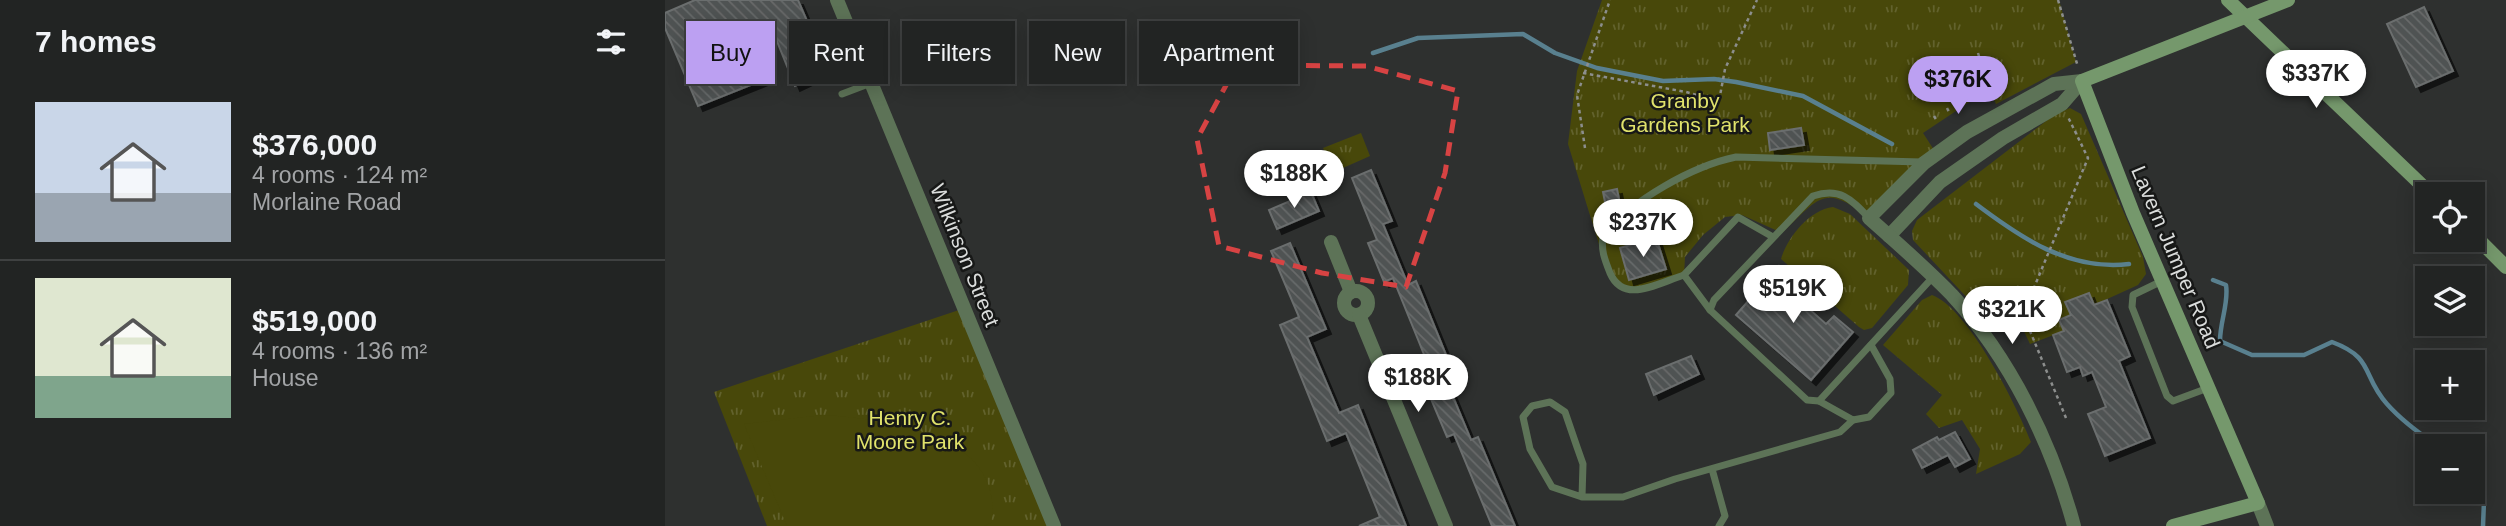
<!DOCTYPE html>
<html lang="en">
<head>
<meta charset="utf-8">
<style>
  body { margin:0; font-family:Arial,sans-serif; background:#2e3030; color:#f1f3f6; height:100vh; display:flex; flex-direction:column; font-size:26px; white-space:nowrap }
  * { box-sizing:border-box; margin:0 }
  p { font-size:23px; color:#a2a4a6 }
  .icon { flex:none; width:38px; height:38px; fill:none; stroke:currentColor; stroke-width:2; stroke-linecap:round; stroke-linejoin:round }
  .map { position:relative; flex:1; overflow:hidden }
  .side { display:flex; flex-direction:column; background:#222423; width:665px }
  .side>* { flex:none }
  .hud { position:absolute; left:21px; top:21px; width:665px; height:63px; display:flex; gap:14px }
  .buttons { position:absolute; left:1750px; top:182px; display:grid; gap:14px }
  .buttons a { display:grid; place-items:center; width:70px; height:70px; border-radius:0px; background:#222423; box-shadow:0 4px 18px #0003,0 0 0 2px #3f4141; font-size:35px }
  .price { position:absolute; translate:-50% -60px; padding:0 16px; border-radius:24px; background:#fff; color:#222; font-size:23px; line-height:46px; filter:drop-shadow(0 2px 4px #0008) }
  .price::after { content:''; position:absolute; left:50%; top:42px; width:21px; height:16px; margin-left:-10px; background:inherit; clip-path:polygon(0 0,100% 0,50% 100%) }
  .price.current { background:#bca0f2; color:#111 }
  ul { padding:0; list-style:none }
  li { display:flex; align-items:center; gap:21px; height:175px; padding:0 35px }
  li+li { border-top:2px solid #3f4141 }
  li span { display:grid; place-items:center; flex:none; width:196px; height:140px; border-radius:0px; color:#555 }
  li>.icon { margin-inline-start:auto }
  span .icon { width:84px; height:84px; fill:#fffc; stroke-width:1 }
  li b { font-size:30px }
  h2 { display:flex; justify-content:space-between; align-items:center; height:84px; padding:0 35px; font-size:30px }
  .tag { padding:0 24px; border-radius:0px; background:#222423; box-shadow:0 4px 18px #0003,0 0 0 2px #3f4141; font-size:24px; line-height:63px }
  .tag.current { background:#bca0f2; color:#111 }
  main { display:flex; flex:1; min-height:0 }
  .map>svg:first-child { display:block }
</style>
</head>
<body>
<main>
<section class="side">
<h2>7 homes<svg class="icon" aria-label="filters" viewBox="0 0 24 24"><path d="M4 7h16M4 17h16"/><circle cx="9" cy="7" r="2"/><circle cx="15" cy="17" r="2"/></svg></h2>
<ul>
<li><span style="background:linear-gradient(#c9d6e8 65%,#9aa5b1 0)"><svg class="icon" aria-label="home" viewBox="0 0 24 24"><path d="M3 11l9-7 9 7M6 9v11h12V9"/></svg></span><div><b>$376,000</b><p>4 rooms · 124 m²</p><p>Morlaine Road</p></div></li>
<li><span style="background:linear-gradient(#dfe7d0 70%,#7fa58c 0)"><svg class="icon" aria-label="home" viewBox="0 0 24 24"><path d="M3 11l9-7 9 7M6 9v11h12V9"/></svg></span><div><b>$519,000</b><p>4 rooms · 136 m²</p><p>House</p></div></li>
</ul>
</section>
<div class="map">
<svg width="1841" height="526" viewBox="0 0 1841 526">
  <defs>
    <pattern id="grass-tufts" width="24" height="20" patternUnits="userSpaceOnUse" patternTransform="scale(1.75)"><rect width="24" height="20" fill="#48480a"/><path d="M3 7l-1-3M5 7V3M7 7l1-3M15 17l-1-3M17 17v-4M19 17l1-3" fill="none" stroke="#62622d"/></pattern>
    <pattern id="building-back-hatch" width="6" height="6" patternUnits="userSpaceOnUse" patternTransform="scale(1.75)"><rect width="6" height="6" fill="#4f5252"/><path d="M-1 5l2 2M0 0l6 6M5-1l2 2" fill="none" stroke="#686a6a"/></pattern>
    <filter id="shadow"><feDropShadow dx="5" dy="5" stdDeviation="0" flood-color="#0009"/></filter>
  </defs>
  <rect width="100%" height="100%" fill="#2e302f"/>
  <g fill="url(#grass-tufts)">
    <path d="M 937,0 L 1394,0 L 1411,62 L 1331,104 L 1324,89 L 1258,133 L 1271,153 L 1204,218 C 1159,183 1155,197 1117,233 L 1077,215 L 1060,217 L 1038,235 L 1020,257 L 1019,275 L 966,292 L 956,289 L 936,251 L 903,144 L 912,71 Z"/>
    <path d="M 1405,108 L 1416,114 L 1478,257 L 1481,274 L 1473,285 L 1429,305 L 1424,293 L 1401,302 L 1406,315 L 1394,320 L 1399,331 L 1365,344 L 1355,323 L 1332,326 L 1324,321 L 1248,240 L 1247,231 L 1252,220 L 1389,115 Z"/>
    <path d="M 696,133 L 705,156 L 669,172 L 658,148 Z"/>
    <path d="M 1168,207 L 1185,214 L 1244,270 L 1243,285 L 1207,328 L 1199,330 L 1194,327 L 1116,259 C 1122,238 1144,210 1168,207 Z"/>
    <path d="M 1267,295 C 1303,308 1352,406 1366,442 L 1355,454 L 1311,474 L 1315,449 L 1297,420 L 1274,428 L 1261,414 L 1277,395 L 1218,345 L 1257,300 Z"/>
    <path d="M 300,308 L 389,526 L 102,526 L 49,392 Z"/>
  </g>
  <path fill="#48480a" d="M 158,415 C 222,419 341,434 326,523 L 319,526 L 122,526 L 79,424 Z"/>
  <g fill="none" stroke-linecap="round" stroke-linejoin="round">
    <g stroke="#59808f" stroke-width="4.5">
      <path d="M 708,53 L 753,38 L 858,34 L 890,53 L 932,68 L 998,81 L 1049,79 L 1071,82 L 1138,96 L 1227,144"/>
      <path d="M 1311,204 C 1356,238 1404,271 1464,264"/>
      <path d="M 1548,280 L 1561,285 C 1564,303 1555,321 1555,341 L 1587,355 L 1639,355 L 1667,342 C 1710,358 1696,375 1722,404 C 1737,421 1755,434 1773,446"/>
      <path d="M 1808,487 L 1819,501 L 1818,526"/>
    </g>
  </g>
  <g fill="url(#building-back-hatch)" stroke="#6b6e6e" stroke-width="2" filter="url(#shadow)">
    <path d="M 30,0 L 133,0 L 154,49 L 157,48 L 160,54 L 164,53 L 170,67 L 130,86 L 105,24 L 79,35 L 98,80 L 33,106 L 0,28 L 0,13 Z"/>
    <path d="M 1759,7 L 1788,71 L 1751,87 L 1722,24 Z"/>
    <path d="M 1136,128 L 1139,145 L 1105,150 L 1103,133 Z"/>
    <path d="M 706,170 L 727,221 L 718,224 L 743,285 L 751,281 L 790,377 L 781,380 L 806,440 L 813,437 L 850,526 L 827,526 L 789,434 L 782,437 L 766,399 L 775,395 L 754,342 L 728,278 L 719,282 L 703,243 L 712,240 L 687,178 Z"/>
    <path d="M 952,189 L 955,204 L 941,207 L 938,192 Z"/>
    <path d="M 646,192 L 654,211 L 612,229 L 604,210 Z"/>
    <path d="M 991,237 L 1001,269 L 964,280 L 955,248 Z"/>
    <path d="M 625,243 L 661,329 L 642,337 L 674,413 L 693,405 L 741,526 L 694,526 L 715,517 L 681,433 L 662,441 L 615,325 L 634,317 L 606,251 Z"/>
    <path d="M 1114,266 L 1134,284 L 1126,293 L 1161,324 L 1169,316 L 1188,332 L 1146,380 L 1071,315 Z"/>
    <path d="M 1424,293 L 1429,305 L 1442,300 L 1465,356 L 1454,361 L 1485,438 L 1440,456 L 1423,414 L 1441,407 L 1427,372 L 1418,376 L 1415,367 L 1402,372 L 1388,335 L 1399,331 L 1394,320 L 1406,315 L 1400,302 Z"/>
    <path d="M 1026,356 L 1034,374 L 989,395 L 981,374 Z"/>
    <path d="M 1290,432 L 1305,459 L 1290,467 L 1283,455 L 1257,468 L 1248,450 L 1272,437 L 1274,440 Z"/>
  </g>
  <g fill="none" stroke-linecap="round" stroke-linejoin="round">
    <g stroke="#8c8e8d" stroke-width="2.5" stroke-dasharray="3.5 3.5" stroke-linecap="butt">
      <path d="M 1393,0 L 1413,67"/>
      <path d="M 1313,53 L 1324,89"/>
      <path d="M 918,73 L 1021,92 L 1054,101 L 1060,69 L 1092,0"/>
      <path d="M 1282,108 L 1284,112"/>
      <path d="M 1269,116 L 1272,121"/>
      <path d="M 920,148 L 912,95 L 945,0"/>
      <path d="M 1401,418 L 1358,314 L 1423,158 L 1403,117"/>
    </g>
    <g stroke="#5d7357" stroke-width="7">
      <path d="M 177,94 L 206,83"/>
      <path d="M 1204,218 C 1186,199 1175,187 1148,196 L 1049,300 L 1045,310 L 1142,400 L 1154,401 L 1188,420 L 1204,417 L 1226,393 L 1225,379 L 1206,345"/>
      <path d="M 1019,275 C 993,283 959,305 945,273 C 939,258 936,250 938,235 C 968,200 1027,166 1071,157 L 1257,162"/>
      <path d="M 1497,281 L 1468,295 L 1467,307 L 1502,396 L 1508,401 L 1543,388"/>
      <path d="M 1045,310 L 1019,275 L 1073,217 L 1108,237"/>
      <path d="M 1154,401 L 1268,277"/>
      <path d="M 1047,469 L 1060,516 L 1054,526"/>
      <path d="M 917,497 L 918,464 L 912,447 L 900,412 L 885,402 L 867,406 L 858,417 L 865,449 L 887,487 L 917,497 L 958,497 L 1010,479 L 1175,432 L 1188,420"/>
    </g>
    <g stroke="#5d7357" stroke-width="14">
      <path d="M 172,0 L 389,526"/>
      <path d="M 1224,236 L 1275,182 L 1338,138 L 1397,104 L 1417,81"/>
      <path d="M 666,242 L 686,292"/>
      <circle cx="691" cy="303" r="12"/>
      <path d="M 694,315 L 781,526"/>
      <path d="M 1593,503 L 1602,526"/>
      <path d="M 1409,526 C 1387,444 1345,358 1287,295 C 1261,268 1232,243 1204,218 L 1259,163 L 1302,132 L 1389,84 L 1417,81"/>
    </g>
    <g stroke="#75986c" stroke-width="14">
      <path d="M 1563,0 L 1766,194"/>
      <path d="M 1808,234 L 1841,267"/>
      <path d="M 1508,526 L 1593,503 L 1468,213 L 1417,81 L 1623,0"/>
    </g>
  </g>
  <path fill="none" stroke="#d74343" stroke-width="5" stroke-dasharray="14 9" stroke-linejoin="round" d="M 572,65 L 701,66 L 793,91 L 780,173 L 741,287 L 657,273 L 554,246 L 532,139 Z"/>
  <g text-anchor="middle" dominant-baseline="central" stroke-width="5" stroke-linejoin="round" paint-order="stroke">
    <g font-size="21" fill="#e0e26b" stroke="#171817">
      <text x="1020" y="100">Granby<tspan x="1020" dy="24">Gardens Park</tspan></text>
      <text x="245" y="417">Henry C.<tspan x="245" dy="24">Moore Park</tspan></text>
    </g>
    <g font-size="21" fill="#dadcdb" stroke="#171817">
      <text transform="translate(300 255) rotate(68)">Wilkinson Street</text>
      <text transform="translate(1511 257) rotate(67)">Lavern Jumper Road</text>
    </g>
  </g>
</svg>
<div class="buttons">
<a><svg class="icon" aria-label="locate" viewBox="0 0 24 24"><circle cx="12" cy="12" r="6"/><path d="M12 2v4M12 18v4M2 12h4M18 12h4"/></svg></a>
<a><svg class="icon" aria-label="layers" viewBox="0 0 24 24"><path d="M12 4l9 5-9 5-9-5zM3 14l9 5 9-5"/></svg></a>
<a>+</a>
<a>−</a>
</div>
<b class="price" style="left:1651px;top:110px">$337K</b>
<b class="price current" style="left:1293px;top:116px">$376K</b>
<b class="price" style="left:629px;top:210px">$188K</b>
<b class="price" style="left:978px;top:259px">$237K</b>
<b class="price" style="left:1128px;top:325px">$519K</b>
<b class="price" style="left:1347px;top:346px">$321K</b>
<b class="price" style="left:753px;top:414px">$188K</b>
<div class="hud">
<a class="tag current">Buy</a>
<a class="tag">Rent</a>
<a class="tag">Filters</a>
<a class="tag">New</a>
<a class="tag">Apartment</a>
</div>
</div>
</main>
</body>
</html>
